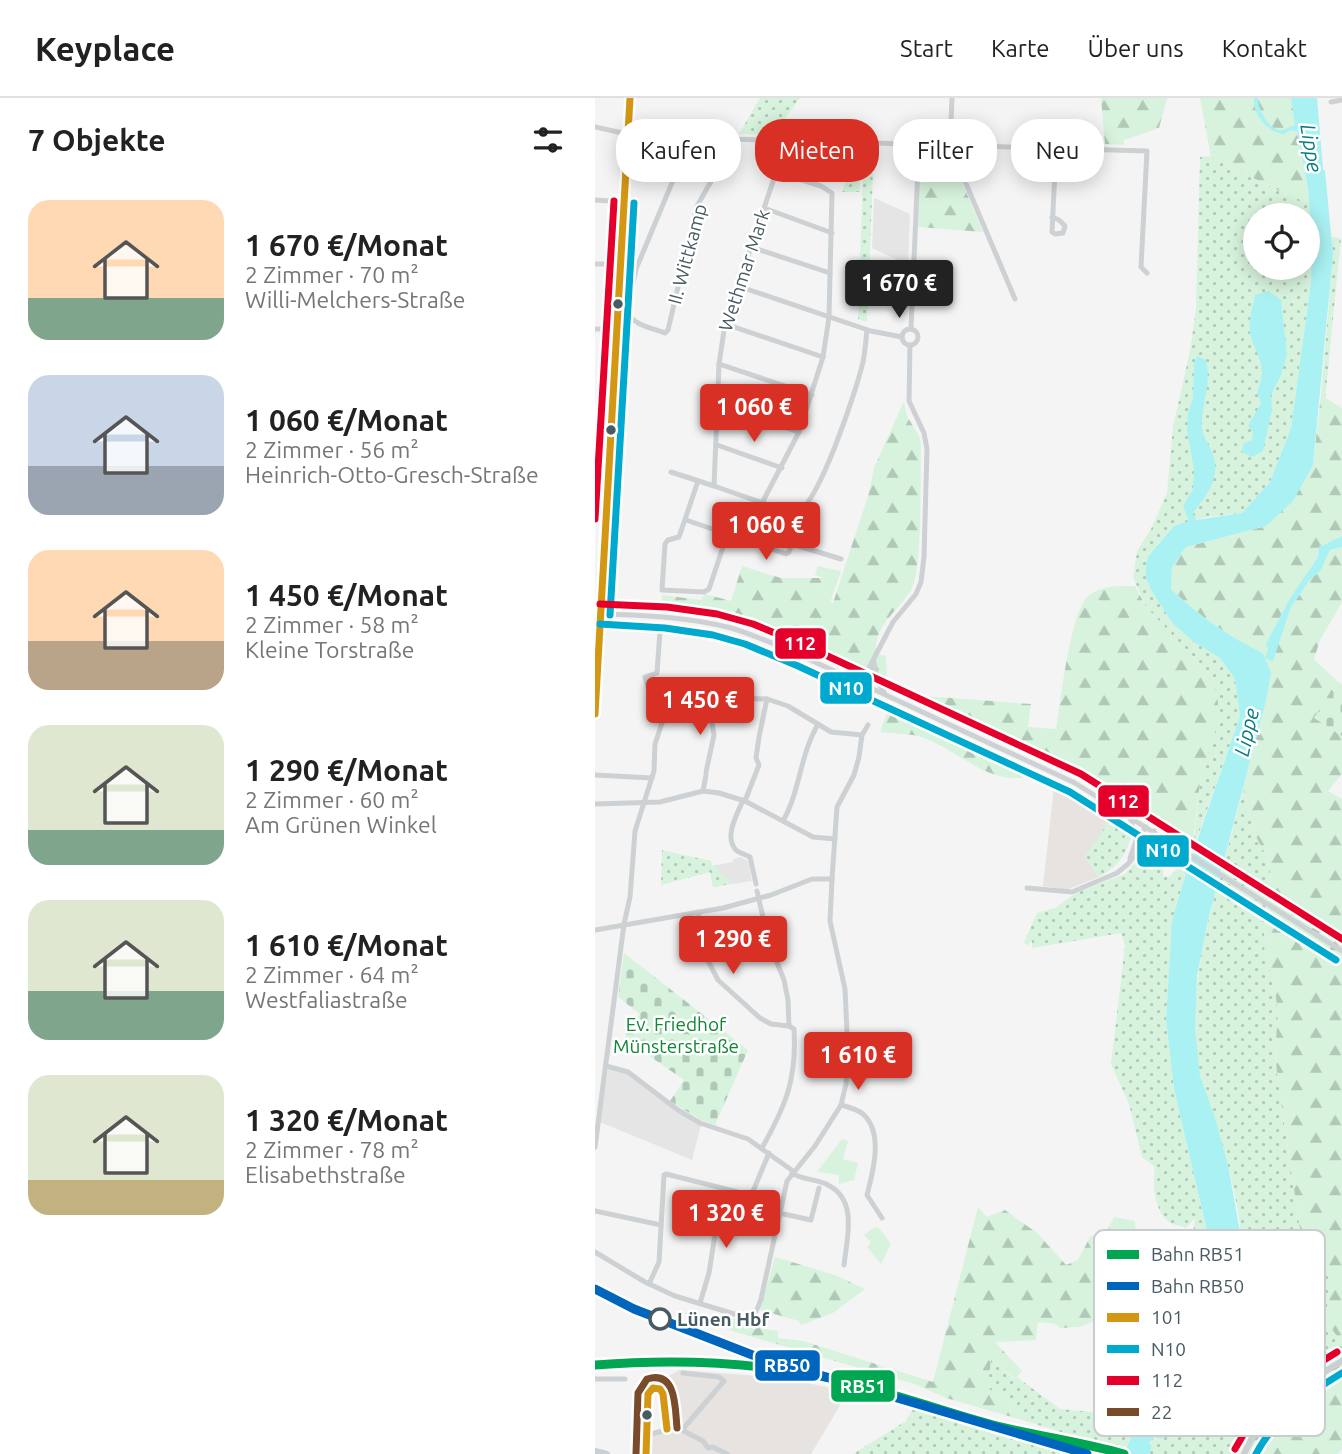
<!DOCTYPE html>
<html lang="de">
<head>
<meta charset="utf-8">
<style>
  body { margin:0; font-family:Ubuntu,sans-serif; background:#f6f6f6; color:#222; height:100vh; display:flex; flex-direction:column; font-size:26px; white-space:nowrap }
  * { box-sizing:border-box; margin:0 }
  p { font-size:23px; color:#767676 }
  .icon { flex:none; width:38px; height:38px; fill:none; stroke:currentColor; stroke-width:2; stroke-linecap:round; stroke-linejoin:round }
  .map { position:relative; flex:1; overflow:hidden }
  .sheet { display:flex; flex-direction:column; background:#fff; width:595px }
  .sheet>* { flex:none }
  .top-card { position:absolute; left:21px; top:21px; width:620px; height:63px; display:flex; gap:14px }
  .tools { position:absolute; left:648px; top:105px; display:grid; gap:14px }
  .tools a { display:grid; place-items:center; width:77px; height:77px; border-radius:50%; background:#fff; box-shadow:0 4px 18px #0003; font-size:35px }
  .price { position:absolute; translate:-50% -60px; padding:0 16px; border-radius:7px; background:#d93025; color:#fff; font-size:23px; line-height:46px; filter:drop-shadow(0 2px 4px #0008) }
  .price::after { content:''; position:absolute; left:50%; top:42px; width:21px; height:16px; margin-left:-10px; background:inherit; clip-path:polygon(0 0,100% 0,50% 100%) }
  .price.selected { background:#222; color:#fff }
  ul { padding:0; list-style:none }
  li { display:flex; align-items:center; gap:21px; height:175px; padding:0 28px }
  li span { display:grid; place-items:center; flex:none; width:196px; height:140px; border-radius:21px; color:#555 }
  li>.icon { margin-inline-start:auto }
  span .icon { width:84px; height:84px; fill:#fffc; stroke-width:1 }
  li b { font-size:30px }
  h2 { display:flex; justify-content:space-between; align-items:center; height:84px; padding:0 28px; font-size:30px }
  .pill { padding:0 24px; border-radius:28px; background:#fff; box-shadow:0 4px 18px #0003; font-size:24px; line-height:63px }
  .pill.selected { background:#d93025; color:#fff }
  header { display:flex; align-items:center; gap:42px; box-sizing:border-box; height:98px; padding:0 35px; background:#fff; border-bottom:2px solid #e0e0e0 }
  header strong { font-size:33px }
  nav { display:flex; gap:38px; margin-inline-start:auto; font-size:24px }
  main { display:flex; flex:1; min-height:0 }
  .map>svg:first-child { display:block }
</style>
</head>
<body>
<header>
<strong>Keyplace</strong>
<nav><a>Start</a><a>Karte</a><a>Über uns</a><a>Kontakt</a></nav>
</header>
<main>
<section class="sheet">
<h2>7 Objekte<svg class="icon" aria-label="filters" viewBox="0 0 24 24"><path d="M4 7h16M4 17h16"/><circle cx="9" cy="7" r="2"/><circle cx="15" cy="17" r="2"/></svg></h2>
<ul>
<li><span style="background:linear-gradient(#ffd9b3 70%,#7fa58c 0)"><svg class="icon" aria-label="home" viewBox="0 0 24 24"><path d="M3 11l9-7 9 7M6 9v11h12V9"/></svg></span><div><b>1 670 €/Monat</b><p>2 Zimmer · 70 m²</p><p>Willi-Melchers-Straße</p></div></li>
<li><span style="background:linear-gradient(#c9d6e8 65%,#9aa5b1 0)"><svg class="icon" aria-label="home" viewBox="0 0 24 24"><path d="M3 11l9-7 9 7M6 9v11h12V9"/></svg></span><div><b>1 060 €/Monat</b><p>2 Zimmer · 56 m²</p><p>Heinrich-Otto-Gresch-Straße</p></div></li>
<li><span style="background:linear-gradient(#ffd9b3 65%,#b9a48a 0)"><svg class="icon" aria-label="home" viewBox="0 0 24 24"><path d="M3 11l9-7 9 7M6 9v11h12V9"/></svg></span><div><b>1 450 €/Monat</b><p>2 Zimmer · 58 m²</p><p>Kleine Torstraße</p></div></li>
<li><span style="background:linear-gradient(#dfe7d0 75%,#7fa58c 0)"><svg class="icon" aria-label="home" viewBox="0 0 24 24"><path d="M3 11l9-7 9 7M6 9v11h12V9"/></svg></span><div><b>1 290 €/Monat</b><p>2 Zimmer · 60 m²</p><p>Am Grünen Winkel</p></div></li>
<li><span style="background:linear-gradient(#dfe7d0 65%,#7fa58c 0)"><svg class="icon" aria-label="home" viewBox="0 0 24 24"><path d="M3 11l9-7 9 7M6 9v11h12V9"/></svg></span><div><b>1 610 €/Monat</b><p>2 Zimmer · 64 m²</p><p>Westfaliastraße</p></div></li>
<li><span style="background:linear-gradient(#dfe7d0 75%,#c2b280 0)"><svg class="icon" aria-label="home" viewBox="0 0 24 24"><path d="M3 11l9-7 9 7M6 9v11h12V9"/></svg></span><div><b>1 320 €/Monat</b><p>2 Zimmer · 78 m²</p><p>Elisabethstraße</p></div></li>
</ul>
</section>
<div class="map">
<svg width="747" height="1356" viewBox="0 0 747 1356">
  <defs>
    <pattern id="grass-dots" width="8" height="8" patternUnits="userSpaceOnUse" patternTransform="scale(1.75)"><rect width="8" height="8" fill="#d7f3dd"/><path d="M2 2h.1M6 6h.1" fill="none" stroke="#b0c8b7" stroke-width="1.8" stroke-linecap="round"/></pattern>
    <pattern id="forest-firs" width="22" height="20" patternUnits="userSpaceOnUse" patternTransform="scale(1.75)"><rect width="22" height="20" fill="#d7f3dd"/><path d="M5 1l3.5 6h-7zM16 11l3.5 6h-7z" fill="#b0c8b7"/></pattern>
    <pattern id="cemetery-stones" width="16" height="16" patternUnits="userSpaceOnUse" patternTransform="scale(1.75)"><rect width="16" height="16" fill="#d7f3dd"/><path d="M2 7V4a2 2 0 0 1 4 0v3zM10 15v-3a2 2 0 0 1 4 0v3z" fill="#b0c8b7"/></pattern>
  </defs>
  <rect width="100%" height="100%" fill="#f4f4f4"/>
  <g fill="#e6e3e1">
    <path d="M 459,690 L 468,691 L 514,726 L 490,759 L 504,779 L 471,792 L 448,788 Z"/>
    <path d="M 84,1272 L 190,1280 L 253,1294 L 216,1356 L 56,1356 L 58,1334 L 71,1331 L 67,1282 Z"/>
  </g>
  <g fill="#e5e5e6">
    <path d="M 279,100 L 315,116 L 313,167 L 277,150 Z"/>
    <path d="M 145,759 L 153,763 L 157,783 L 118,789 L 115,774 L 84,781 L 108,761 L 116,763 L 117,768 L 138,764 L 138,761 Z"/>
    <path d="M 13,971 L 32,976 L 92,1020 L 106,1027 L 97,1062 L 5,1024 Z"/>
  </g>
  <g fill="url(#grass-dots)" fill-rule="evenodd">
    <path d="M 165,0 L 205,0 L 178,37 L 144,36 Z"/>
    <path d="M 255,54 L 264,55 L 266,59 L 265,94 L 247,94 L 254,73 Z"/>
    <path d="M 614,58 L 699,100 L 715,104 L 717,138 L 716,184 L 696,330 L 675,384 L 647,415 L 612,419 L 579,428 L 553,457 L 551,466 L 551,480 L 556,492 L 578,526 L 599,544 L 625,560 L 640,581 L 645,618 L 598,752 L 605,684 L 619,581 L 551,509 L 538,479 L 542,453 L 556,431 L 572,395 L 578,329 L 595,253 L 601,211 L 605,59 ZM 660,117 L 712,117 L 712,170 L 660,170 Z"/>
    <path d="M 268,74 L 278,75 L 272,224 L 263,221 Z"/>
    <path d="M 736,139 L 746,140 L 730,302 L 726,297 L 738,157 Z"/>
    <path d="M 435,670 C 467,685 521,706 536,739 C 530,759 523,768 504,779 L 490,759 L 513,725 L 497,712 L 467,696 L 467,691 L 431,679 Z"/>
    <path d="M 648,690 L 659,735 L 671,757 L 676,776 L 669,826 L 670,862 L 678,874 L 683,917 L 680,955 L 683,984 L 706,1138 L 705,1169 L 736,1173 L 731,1223 L 747,1245 L 747,1265 L 652,1356 L 554,1356 L 557,1348 L 554,1345 L 560,1338 L 572,1335 C 598,1295 628,1256 643,1210 C 658,1165 639,1087 626,1043 C 620,1021 609,999 605,977 C 602,962 600,945 600,929 C 599,847 630,769 648,690 Z"/>
    <path d="M 67,752 L 116,763 L 117,768 L 122,767 L 124,773 L 121,774 L 131,778 L 127,782 L 133,779 L 135,786 L 118,789 L 115,774 L 66,787 Z"/>
    <path d="M 551,752 L 569,757 L 568,778 L 574,779 L 581,772 L 587,759 L 594,765 L 577,822 L 571,921 L 579,991 L 621,1172 L 613,1226 L 576,1288 L 540,1329 L 530,1352 L 527,1353 L 434,1324 L 434,1317 L 392,1290 L 396,1260 L 419,1281 L 422,1279 L 465,1311 L 509,1315 L 524,1299 L 530,1313 L 573,1239 L 592,1183 L 600,1120 L 591,1130 C 587,1128 578,1127 574,1124 C 559,1113 557,1085 560,1069 L 547,1059 L 534,1006 L 516,966 L 530,848 L 526,835 L 437,850 L 437,842 L 432,848 L 429,844 L 442,815 L 460,810 L 481,795 L 530,776 Z"/>
    <path d="M 318,1311 L 468,1356 L 258,1356 L 311,1323 Z"/>
  </g>
  <g fill="url(#forest-firs)">
    <path d="M 506,0 L 572,0 L 564,30 L 529,42 L 529,47 L 510,46 Z"/>
    <path d="M 605,0 L 696,0 L 715,104 L 699,100 L 616,59 Z"/>
    <path d="M 326,51 L 353,51 L 388,134 L 323,129 Z"/>
    <path d="M 726,297 L 747,310 L 747,438 L 724,449 L 723,459 L 695,500 L 671,546 L 681,551 L 696,509 L 714,483 L 726,472 L 735,452 L 747,449 L 747,504 L 725,542 L 719,561 L 742,583 L 720,620 L 747,638 L 747,676 L 733,693 L 747,701 L 747,1245 L 731,1223 L 735,1173 L 705,1169 L 706,1138 L 683,984 L 680,955 L 683,917 L 678,874 L 670,870 L 669,826 L 676,776 L 671,757 L 659,735 L 648,690 L 671,603 L 676,575 L 668,555 C 633,538 604,518 576,491 L 577,469 L 591,449 L 671,428 L 718,367 Z"/>
    <path d="M 309,303 L 312,318 L 324,338 L 326,347 C 325,377 328,471 316,492 C 302,515 279,526 281,556 L 291,558 L 292,580 L 329,598 L 436,606 L 433,629 L 461,631 C 466,603 475,515 493,498 C 506,487 524,488 540,488 L 551,509 L 619,581 L 625,618 L 605,684 L 597,751 L 538,712 L 466,671 L 293,591 L 137,523 L 103,515 L 66,511 L 67,497 L 106,502 L 110,496 L 136,503 L 147,468 L 186,480 L 229,480 L 222,501 L 238,505 L 274,395 L 279,370 Z"/>
    <path d="M 295,607 L 435,670 L 431,679 C 394,687 362,652 329,640 C 317,635 299,636 285,634 Z"/>
    <path d="M 383,1109 L 392,1119 L 410,1112 L 442,1135 L 471,1167 L 483,1162 L 495,1139 L 513,1131 L 519,1119 L 540,1123 L 543,1168 L 531,1196 L 506,1221 L 484,1229 L 465,1230 L 461,1226 L 443,1224 L 441,1242 L 400,1244 L 427,1273 L 420,1281 L 396,1260 L 393,1290 L 434,1317 L 434,1324 L 351,1300 L 322,1287 L 144,1235 L 86,1214 L 158,1223 L 169,1231 L 183,1233 L 183,1240 L 208,1243 L 338,1284 Z"/>
    <path d="M 180,1159 L 240,1177 L 270,1191 L 238,1215 L 206,1227 L 204,1223 L 165,1212 Z"/>
    <path d="M 747,1265 L 747,1351 L 743,1356 L 652,1356 C 671,1313 710,1290 747,1265 Z"/>
  </g>
  <g fill="url(#cemetery-stones)">
    <path d="M 742,583 L 747,587 L 747,638 L 719,620 Z"/>
    <path d="M 29,855 L 153,952 L 120,1027 L 106,1022 L 75,1003 L 89,982 L 30,941 L 31,934 L 45,916 L 23,899 Z"/>
  </g>
  <g fill="#d7f3dd">
    <path d="M 223,468 L 246,473 L 235,505 L 221,502 L 229,480 L 220,477 Z"/>
    <path d="M 247,1041 L 253,1043 L 248,1061 L 263,1065 L 259,1082 L 244,1086 L 244,1077 L 222,1074 Z"/>
    <path d="M 280,1129 L 284,1130 L 296,1146 L 286,1166 L 272,1149 L 276,1144 L 269,1137 Z"/>
  </g>
  <g fill="#aaf1f3">
    <path d="M 659,0 L 663,0 C 663,11 672,29 684,32 C 689,33 695,28 700,27 L 696,0 L 722,0 L 728,71 L 730,73 L 738,157 L 718,367 L 698,403 L 671,428 L 591,449 L 577,469 L 576,491 C 604,518 633,538 668,555 L 670,560 L 673,552 L 671,546 L 695,500 L 723,459 L 724,449 L 747,438 L 747,449 L 735,452 L 726,472 L 714,483 L 696,509 L 678,563 L 670,560 L 676,575 L 671,603 L 613,822 L 602,878 L 600,930 L 605,978 L 620,1020 L 633,1067 L 645,1134 L 648,1168 L 644,1209 L 620,1263 L 572,1335 L 566,1341 L 560,1338 L 554,1345 L 557,1348 L 554,1356 L 529,1356 L 540,1329 L 576,1288 L 613,1226 L 621,1172 L 579,991 L 571,921 L 577,822 L 592,772 L 645,618 L 640,581 L 625,560 L 599,544 L 578,526 L 556,492 L 551,480 L 551,466 L 553,458 L 579,428 L 594,423 L 588,408 L 598,391 L 599,372 L 592,332 L 593,315 L 598,300 L 599,265 L 602,258 L 611,262 C 616,284 609,300 607,321 C 605,333 611,341 616,352 C 628,377 613,396 598,415 L 601,422 L 647,415 L 675,384 L 696,330 L 716,184 L 717,137 L 713,91 L 702,33 L 696,32 L 689,36 C 673,35 657,16 659,0 Z"/>
    <path d="M 673,193 L 686,202 L 692,257 L 686,277 L 676,297 L 677,312 L 668,353 L 657,359 L 646,354 L 649,345 L 657,342 L 658,333 L 653,328 L 666,305 L 662,294 C 674,266 661,260 655,235 C 653,224 658,208 660,197 Z"/>
  </g>
  <g fill="none" stroke-linecap="round" stroke-linejoin="round">
    <g stroke="#cdd1d3" stroke-width="5">
      <path d="M 357,0 L 355,48 L 420,201"/>
      <path d="M 736,4 L 747,2"/>
      <path d="M 0,29 L 41,38 L 68,39 L 552,53 L 546,169 L 552,175"/>
      <path d="M 86,40 L 79,80 L 41,171 L 32,213 C 37,227 57,230 70,235 L 73,232 L 102,108 L 140,41"/>
      <path d="M 192,42 L 130,226 L 124,266 L 119,388 L 200,416 C 223,410 262,290 268,264 C 270,254 271,242 272,232"/>
      <path d="M 0,102 L 29,104"/>
      <path d="M 169,110 L 237,135"/>
      <path d="M 457,119 L 464,122 L 470,128 L 468,135 L 460,136 L 457,134 L 461,51"/>
      <path d="M 156,149 L 235,175"/>
      <path d="M 0,166 L 26,166"/>
      <path d="M 143,188 L 276,233 L 307,239"/>
      <path d="M 130,226 L 228,259"/>
      <circle cx="315" cy="239" r="8"/>
      <path d="M 0,231 L 22,231"/>
      <path d="M 316,231 L 324,46"/>
      <path d="M 124,266 L 217,297"/>
      <path d="M 122,306 L 204,334"/>
      <path d="M 122,347 L 187,370"/>
      <path d="M 76,374 L 119,388"/>
      <path d="M 103,383 L 84,439 L 73,442 L 70,446 L 67,492 L 109,494 L 114,491 L 132,437"/>
      <path d="M 167,405 L 204,334 L 228,259 L 234,219 L 237,95 L 226,88 L 181,74"/>
      <path d="M 91,422 L 191,456 L 194,454 L 204,426 L 204,416"/>
      <path d="M 197,446 L 246,461"/>
      <path d="M 5,516 C 48,517 94,519 136,530 C 160,537 184,548 207,558 L 480,685 L 747,853"/>
      <path d="M 65,533 L 62,575 L 50,579 L 63,621 L 67,625"/>
      <path d="M 279,565 L 282,583 L 289,594"/>
      <path d="M 266,585 L 298,524 L 321,496 L 326,484 L 329,459 L 332,351 L 329,335 L 314,303 L 315,247"/>
      <path d="M 111,674 L 119,637 L 114,605"/>
      <path d="M 0,677 L 57,680"/>
      <path d="M 108,693 L 111,677"/>
      <path d="M 148,702 C 143,715 129,737 140,751 C 143,755 150,756 155,759 L 161,786"/>
      <path d="M 150,703 L 164,667 L 161,660 L 164,639 L 172,601"/>
      <path d="M 0,706 L 65,704 L 108,693 L 124,695 L 150,703 L 218,739 L 240,741"/>
      <path d="M 535,719 L 541,742"/>
      <path d="M 188,723 C 205,693 205,658 222,628"/>
      <path d="M 535,760 L 541,743 L 551,729"/>
      <path d="M 432,790 L 477,794 L 522,775 L 533,766 L 559,733"/>
      <path d="M 162,793 L 173,842 L 189,882 L 193,902 L 194,928 L 199,931 C 202,981 191,1007 167,1050"/>
      <path d="M 103,814 L 109,855 L 123,882 L 165,920 L 176,926 L 194,928"/>
      <path d="M 0,832 L 128,810 L 176,797 L 217,781 L 237,781"/>
      <path d="M 11,968 L 33,974 L 83,1012 L 105,1025 L 153,1041 L 198,1073"/>
      <path d="M 246,1007 C 253,1009 262,1011 268,1016 C 289,1035 278,1074 272,1097 L 287,1120"/>
      <path d="M 0,1049 L 29,826 L 35,799 L 40,733 L 59,673 L 60,646 L 71,613 L 98,610 L 134,600 L 172,601 L 193,608 L 236,634 L 267,637"/>
      <path d="M 197,1075 C 207,1082 222,1081 233,1087 C 263,1102 252,1140 249,1167"/>
      <path d="M 156,1098 L 174,1055"/>
      <path d="M 0,1113 L 66,1127"/>
      <path d="M 184,1115 L 216,1122 L 224,1090"/>
      <path d="M 0,1154 L 50,1184 L 80,1198 L 149,1219 C 161,1220 162,1211 166,1201 L 192,1083 L 220,1048 L 246,1007 L 251,986 L 253,956 L 250,891 L 235,823 L 237,781 L 242,709 L 259,677 L 264,659 L 267,637 L 273,627"/>
      <path d="M 54,1186 L 64,1164 L 69,1077 L 71,1076 L 187,1105"/>
      <path d="M 105,1205 L 114,1175 L 127,1091"/>
      <path d="M 0,1281 L 30,1281"/>
      <path d="M 87,1332 L 129,1283 L 124,1279 L 88,1275"/>
      <path d="M 51,1356 L 53,1337 L 81,1329 L 108,1343 L 113,1350 L 118,1349 L 132,1356"/>
    </g>
    <g stroke="#cacfd1" stroke-width="6">
      <path d="M 0,616 L 35,0"/>
      <path d="M 0,1353 L 12,1356"/>
      <path d="M 649,1356 C 669,1312 707,1287 747,1263"/>
    </g>
    <defs>
      <g id="bus-1">
        <path d="M 0,616 L 35,0"/>
        <path d="M 51,1356 L 53,1296 L 58,1290 L 65,1291 L 68,1296 L 72,1331"/>
      </g>
      <g id="bus-2">
        <path d="M 15,517 L 39,105"/>
        <path d="M 5,526 L 70,530 L 118,537 L 150,546 L 203,568 L 475,694 L 741,862"/>
        <path d="M 661,1356 C 680,1320 712,1296 747,1275"/>
      </g>
      <g id="bus-3">
        <path d="M 0,421 L 19,103"/>
        <path d="M 5,506 L 72,509 L 122,516 L 158,526 L 211,548 L 486,676 L 747,841"/>
        <path d="M 640,1351 C 663,1307 699,1280 742,1254"/>
      </g>
      <path id="bus-4" d="M 41,1356 L 43,1295 L 52,1281 C 82,1272 80,1310 82,1330"/>
    </defs>
    <use href="#bus-1" stroke="#fff" stroke-width="12"/>
    <use href="#bus-2" stroke="#fff" stroke-width="12"/>
    <use href="#bus-3" stroke="#fff" stroke-width="12"/>
    <use href="#bus-4" stroke="#fff" stroke-width="12"/>
    <use href="#bus-1" stroke="#d49714" stroke-width="7"/>
    <use href="#bus-2" stroke="#00a9ce" stroke-width="7"/>
    <use href="#bus-3" stroke="#e4002b" stroke-width="7"/>
    <use href="#bus-4" stroke="#7a4b2a" stroke-width="7"/>
    <defs>
      <path id="rail-1" d="M 0,1267 C 88,1260 174,1264 260,1286 C 307,1298 352,1315 398,1327 C 442,1338 486,1344 529,1356"/>
      <path id="rail-2" d="M 0,1191 L 39,1211 L 160,1258 L 492,1356"/>
    </defs>
    <use href="#rail-1" stroke="#fff" stroke-width="14"/>
    <use href="#rail-2" stroke="#fff" stroke-width="14"/>
    <use href="#rail-1" stroke="#00a651" stroke-width="9"/>
    <use href="#rail-2" stroke="#0065bd" stroke-width="9"/>
  </g>
  <g fill="#495b62" stroke="#fff" stroke-width="2.5">
    <circle cx="23" cy="206" r="6"/>
    <circle cx="16" cy="332" r="6"/>
    <circle cx="52" cy="1317" r="6"/>
  </g>
  <circle fill="#fff" stroke="#495b62" stroke-width="3.5" cx="65" cy="1221" r="10"/>
  <g text-anchor="middle" dominant-baseline="central" stroke-width="5" stroke-linejoin="round" paint-order="stroke">
    <g font-size="19" fill="#495b62" stroke="#fff">
      <text transform="translate(92 156) rotate(-75)">II. Wittkamp</text>
      <text transform="translate(149 172) rotate(-72)">Wethmar Mark</text>
    </g>
    <g font-size="19" fill="#118637" stroke="#fff">
      <text x="81" y="926">Ev. Friedhof<tspan x="81" dy="22">Münsterstraße</tspan></text>
    </g>
    <g font-size="19" font-weight="bold" fill="#495b62" stroke="#fff" text-anchor="start">
      <text x="82" y="1221">Lünen Hbf</text>
    </g>
    <g font-size="21" font-style="italic" fill="#077c80" stroke="#fff">
      <text transform="translate(717 50) rotate(81)">Lippe</text>
      <text transform="translate(651 634) rotate(-77)">Lippe</text>
    </g>
  </g>
  <rect x="499" y="1132" width="231" height="206" rx="10" fill="#fff" stroke="#c8ced0" stroke-width="2"/>
  <rect x="512" y="1152" width="32" height="9" fill="#00a651"/>
  <rect x="512" y="1184" width="32" height="8" fill="#0065bd"/>
  <rect x="512" y="1215" width="32" height="9" fill="#d49714"/>
  <rect x="512" y="1247" width="32" height="8" fill="#00a9ce"/>
  <rect x="512" y="1278" width="32" height="9" fill="#e4002b"/>
  <rect x="512" y="1310" width="32" height="8" fill="#7a4b2a"/>
  <g font-size="19" fill="#495b62">
    <text x="556" y="1163">Bahn RB51</text>
    <text x="556" y="1195">Bahn RB50</text>
    <text x="556" y="1226">101</text>
    <text x="556" y="1258">N10</text>
    <text x="556" y="1289">112</text>
    <text x="556" y="1321">22</text>
  </g>
  <g stroke="#fff" stroke-width="2.5">
    <rect x="179" y="529" width="53" height="33" rx="7" fill="#e4002b"/>
    <rect x="224" y="573" width="54" height="34" rx="7" fill="#00a9ce"/>
    <rect x="502" y="686" width="53" height="34" rx="7" fill="#e4002b"/>
    <rect x="541" y="736" width="54" height="34" rx="7" fill="#00a9ce"/>
    <rect x="159" y="1251" width="67" height="33" rx="7" fill="#0065bd"/>
    <rect x="235" y="1271" width="66" height="34" rx="7" fill="#00a651"/>
  </g>
  <g font-size="19" text-anchor="middle" font-weight="bold" fill="#fff">
    <text x="205" y="552">112</text>
    <text x="251" y="597">N10</text>
    <text x="528" y="710">112</text>
    <text x="568" y="759">N10</text>
    <text x="192" y="1274">RB50</text>
    <text x="268" y="1295">RB51</text>
  </g>
</svg>
<div class="tools">
<a><svg class="icon" aria-label="locate" viewBox="0 0 24 24"><circle cx="12" cy="12" r="6"/><path d="M12 2v4M12 18v4M2 12h4M18 12h4"/></svg></a>
</div>
<b class="price selected" style="left:304px;top:222px">1 670 €</b>
<b class="price" style="left:159px;top:346px">1 060 €</b>
<b class="price" style="left:171px;top:464px">1 060 €</b>
<b class="price" style="left:105px;top:639px">1 450 €</b>
<b class="price" style="left:138px;top:878px">1 290 €</b>
<b class="price" style="left:263px;top:994px">1 610 €</b>
<b class="price" style="left:131px;top:1152px">1 320 €</b>
<div class="top-card">
<a class="pill">Kaufen</a>
<a class="pill selected">Mieten</a>
<a class="pill">Filter</a>
<a class="pill">Neu</a>
</div>
</div>
</main>
</body>
</html>
